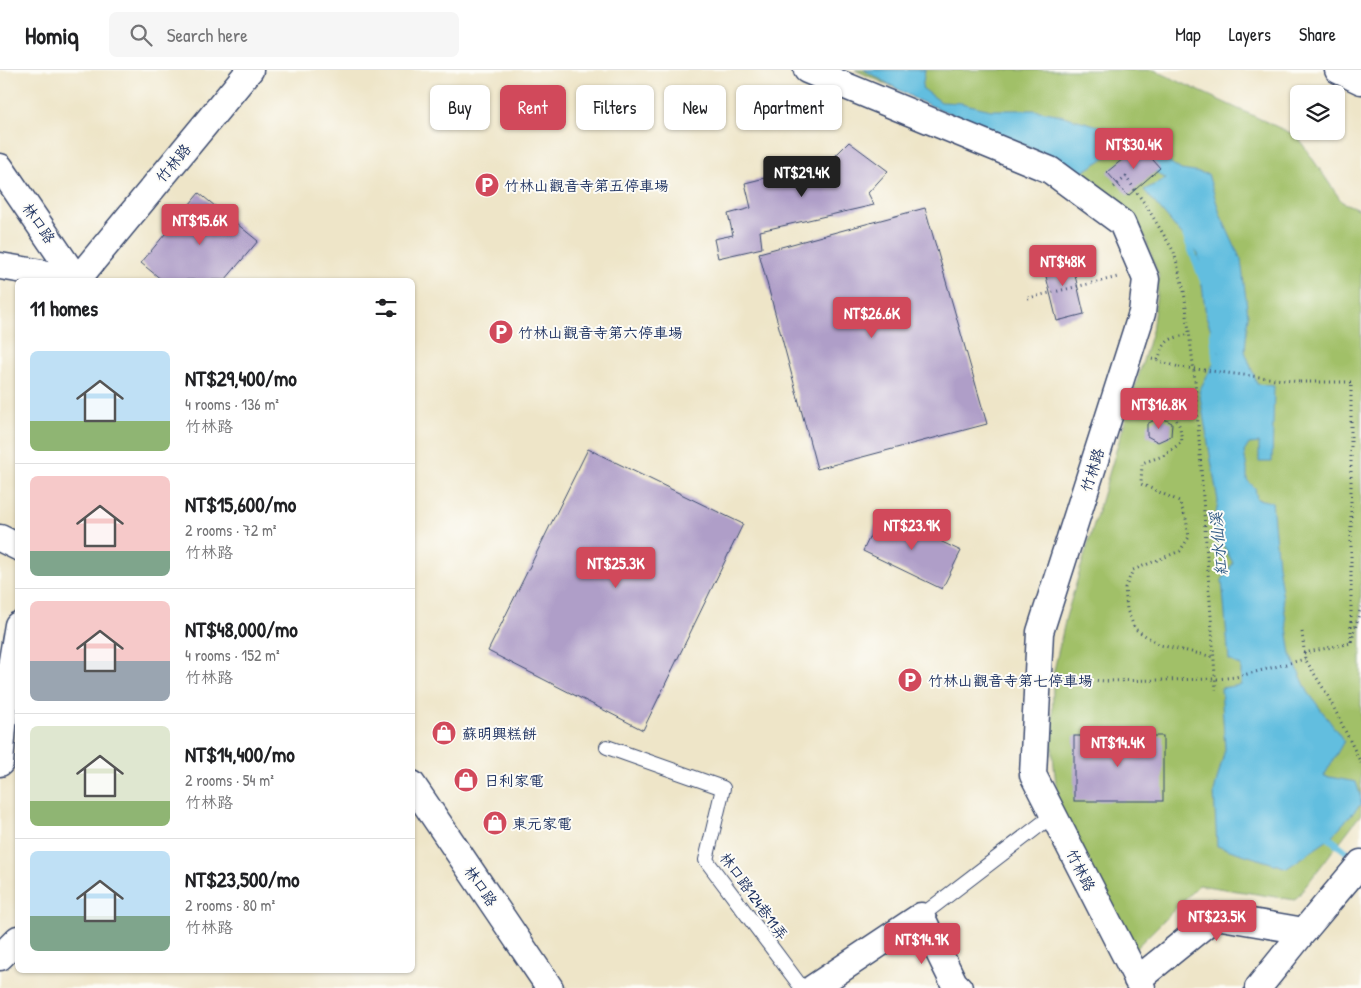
<!DOCTYPE html>
<html lang="en">
<head>
<meta charset="utf-8">
<style>
  body { margin:0; font-family:"Patrick Hand","LXGW WenKai TC",sans-serif; background:#f6f6f6; color:#202124; height:100vh; display:flex; flex-direction:column; font-size:19px; white-space:nowrap }
  * { box-sizing:border-box; margin:0 }
  p { font-size:16px; color:#757577 }
  .icon { flex:none; width:28px; height:28px; fill:none; stroke:currentColor; stroke-width:2; stroke-linecap:round; stroke-linejoin:round }
  .map { position:relative; flex:1; overflow:hidden }
  .side { position:absolute; left:15px; top:208px; width:400px; height:695px; display:flex; flex-direction:column; background:#fff; border-radius:8px; box-shadow:0 1px 4px #0004 }
  .side>* { flex:none }
  .banner { position:absolute; left:430px; top:15px; width:475px; height:45px; display:flex; gap:10px }
  .fabs { position:absolute; left:1290px; top:15px; display:grid; gap:10px }
  .fabs a { display:grid; place-items:center; width:55px; height:55px; border-radius:8px; background:#fff; box-shadow:0 1px 4px #0004; font-size:25px }
  .price { position:absolute; translate:-50% -42px; padding:0 11px; border-radius:5px; background:#d1495b; color:#fff; font-size:16px; line-height:32px; filter:drop-shadow(0 1px 2px #0008) }
  .price::after { content:''; position:absolute; left:50%; top:30px; width:15px; height:11px; margin-left:-8px; background:inherit; clip-path:polygon(0 0,100% 0,50% 100%) }
  .price.active { background:#222; color:#fff }
  ul { padding:0; list-style:none }
  li { display:flex; align-items:center; gap:15px; height:125px; padding:0 15px }
  li+li { border-top:1px solid #e0e0e0 }
  li span { display:grid; place-items:center; flex:none; width:140px; height:100px; border-radius:8px; color:#555 }
  li>.icon { margin-inline-start:auto }
  span .icon { width:60px; height:60px; fill:#fffc; stroke-width:1 }
  li b { font-size:21px }
  h2 { display:flex; justify-content:space-between; align-items:center; height:60px; padding:0 15px; font-size:21px }
  .chip { padding:0 18px; border-radius:8px; background:#fff; box-shadow:0 1px 4px #0004; font-size:18px; line-height:45px }
  .chip.active { background:#d1495b; color:#fff }
  header { display:flex; align-items:center; gap:30px; box-sizing:border-box; height:70px; padding:0 25px; background:#fff; border-bottom:1px solid #e0e0e0 }
  header strong { font-size:24px }
  nav { display:flex; gap:28px; margin-inline-start:auto; font-size:18px }
  .search { width:350px; height:45px; background:#f6f6f6; display:flex; align-items:center; gap:12px; box-sizing:border-box; padding:0 18px; border-radius:8px; color:#757577; font-size:19px }
  .map>svg:first-child { display:block }
</style>
</head>
<body>
<header>
<strong>Homiq</strong>
<div class="search"><svg class="icon" aria-label="search" viewBox="0 0 24 24"><circle cx="10" cy="10" r="6"/><path d="M15 15l6 6"/></svg>Search here</div>
<nav><a>Map</a><a>Layers</a><a>Share</a></nav>
</header>
<div class="map">
<svg width="1361" height="918" viewBox="0 0 1361 918">
  <rect width="100%" height="100%" fill="#fdfcf7"/>
  <filter id="ink" filterUnits="userSpaceOnUse"><feTurbulence type="fractalNoise" baseFrequency=".02" numOctaves="2"/><feDisplacementMap in="SourceGraphic" scale="10" xChannelSelector="R" yChannelSelector="G"/><feConvolveMatrix kernelMatrix="1 2 1 2 8 2 1 2 1" color-interpolation-filters="sRGB"/></filter>
  <filter id="wash" filterUnits="userSpaceOnUse"><feTurbulence type="fractalNoise" baseFrequency=".0096" numOctaves="4" result="noise"/><feDisplacementMap in="SourceGraphic" scale="20" xChannelSelector="R" yChannelSelector="G"/><feGaussianBlur stdDeviation="1.12" result="paint"/><feColorMatrix in="noise" values="0 0 0 0 0 0 0 0 0 0 0 0 0 0 0 0 0 1.4 0 .05"/><feComposite in="paint" operator="in"/></filter>
  <g filter="url(#wash)">
    <rect width="100%" height="100%" fill="#eee5c8"/>
    <path fill="#a1c068" stroke="#5e7863" d="M 855,0 L 1154,0 L 1297,66 L 1342,132 L 1361,140 L 1361,744 L 1295,830 L 1199,815 L 1129,885 L 1059,744 L 1052,676 L 1053,605 L 1066,547 L 1152,261 L 1159,207 L 1142,160 L 1099,121 L 1031,79 Z"/>
    <path fill="#62bedf" stroke="#3e769e" d="M 864,0 L 925,0 L 922,18 L 941,32 L 961,33 L 991,40 L 1034,40 L 1056,44 L 1106,58 L 1143,72 L 1162,87 L 1181,100 L 1208,104 L 1220,144 L 1241,190 L 1248,245 L 1245,281 L 1257,314 L 1274,316 L 1272,392 L 1259,392 L 1259,373 L 1249,374 L 1244,382 L 1247,399 L 1247,410 L 1255,418 L 1257,429 L 1272,432 L 1278,495 L 1291,585 L 1308,622 L 1344,671 L 1324,706 L 1356,712 L 1361,728 L 1361,734 L 1328,770 L 1287,798 L 1217,776 L 1214,722 L 1225,679 L 1221,618 L 1241,615 L 1241,596 L 1229,590 L 1222,510 L 1233,493 L 1214,458 L 1218,431 L 1199,321 L 1219,283 L 1206,246 L 1198,184 L 1144,120 L 1166,109 L 1121,78 L 1081,103 L 1006,66 L 917,30 Z"/>
    <g fill="none" stroke-linecap="round" stroke-linejoin="round">
      <g stroke="#62bedf" stroke-width="7">
        <path d="M 1186,166 L 1203,210"/>
        <path d="M 1213,261 L 1217,298"/>
        <path d="M 1325,760 L 1329,768 L 1357,790"/>
      </g>
    </g>
    <g id="blocks">
      <g fill="#af9ec8">
        <path d="M 849,72 L 888,101 L 868,123 L 874,135 L 760,161 L 762,178 L 718,188 L 714,169 L 733,165 L 728,144 L 751,138 L 745,113 L 829,92 Z"/>
        <path d="M 1140,75 L 1160,98 L 1128,126 L 1107,102 Z"/>
        <path d="M 199,123 L 258,171 L 225,210 L 162,210 L 141,193 Z"/>
        <path d="M 925,138 L 987,354 L 817,399 L 759,183 Z"/>
        <path d="M 1070,184 L 1084,244 L 1057,251 L 1042,190 Z"/>
        <path d="M 1160,347 L 1172,353 L 1171,366 L 1158,372 L 1147,366 L 1147,354 Z"/>
        <path d="M 588,379 L 743,454 L 643,660 L 488,581 Z"/>
        <path d="M 881,443 L 961,481 L 942,519 L 863,481 Z"/>
        <rect x="1074" y="666" width="89" height="65"/>
      </g>
    </g>
  </g>
  <g filter="url(#ink)">
    <use href="#blocks" fill-opacity="0" stroke="#3b4a6e" stroke-width="1"/>
    <g fill="none" stroke-linecap="round" stroke-linejoin="round">
      <defs>
        <g id="lane">
          <path d="M 607,677 L 723,718 L 706,790 L 802,918"/>
          <path d="M 921,846 L 1053,745"/>
        </g>
        <g id="street">
          <path d="M 807,0 L 1050,100 L 1122,153 L 1146,209 L 1142,243 L 1040,562 L 1033,705 L 1142,918"/>
          <path d="M 1338,0 L 1361,11"/>
          <path d="M 0,97 L 77,210"/>
          <path d="M 0,196 L 77,209"/>
          <path d="M 77,210 L 250,0"/>
          <path d="M 0,468 L 18,477"/>
          <path d="M 0,693 L 5,632 L 18,555"/>
          <path d="M 412,714 L 550,918"/>
          <path d="M 0,887 L 18,869"/>
          <path d="M 1137,910 L 1216,846 L 1304,861"/>
          <path d="M 813,918 L 921,846 L 954,913 L 959,918"/>
          <path d="M 1258,918 L 1304,861 L 1361,793"/>
        </g>
      </defs>
      <use href="#lane" stroke="#3b4a6e" stroke-width="16"/>
      <use href="#street" stroke="#3b4a6e" stroke-width="29"/>
      <g stroke="#3b4a6e" stroke-width="3" stroke-dasharray="1 4" stroke-linecap="butt">
        <path d="M 1114,117 L 1126,107 L 1147,137 L 1174,182 L 1184,221 L 1195,310 L 1216,620"/>
        <path d="M 1028,228 L 1118,207"/>
        <path d="M 1152,289 L 1179,297"/>
        <path d="M 1158,290 C 1165,269 1168,269 1190,264"/>
        <path d="M 1300,312 L 1351,312 L 1351,573"/>
        <path d="M 1168,332 L 1180,357 L 1182,372 L 1163,386 L 1142,393 L 1141,414 L 1179,431 L 1186,449 L 1189,467 L 1180,481 L 1133,500 L 1125,518 L 1127,540 L 1135,559 L 1160,575 L 1214,587"/>
        <path d="M 1302,562 L 1305,589 L 1328,626 L 1361,693"/>
        <path d="M 1304,583 L 1351,573 L 1361,537"/>
        <path d="M 1062,608 L 1105,611 L 1216,609 L 1236,607 L 1305,589"/>
      </g>
      <use href="#lane" stroke="#fff" stroke-width="14"/>
      <use href="#street" stroke="#fff" stroke-width="26"/>
      <path stroke="#3b4a6e" stroke-width="3" stroke-dasharray="1 4" stroke-linecap="butt" d="M 1179,297 L 1300,312"/>
    </g>
  </g>
  <defs>
    <symbol id="parking-disc" viewBox="-11 -11 22 22"><circle r="9.5" fill="#d1495b" stroke="#fdfcf7"/><path d="M-3.5-5.5H1a3.5 3.5 0 0 1 0 7H-1V5.5H-3.5ZM-1-3.4V-.6H.8a1.4 1.4 0 0 0 0-2.8Z" fill="#fff"/></symbol>
    <symbol id="shop-disc" viewBox="-11 -11 22 22"><circle r="9.5" fill="#d1495b" stroke="#fdfcf7"/><path d="M-5-2.5h2.3a2.7 3.5 0 0 1 5.4 0H5L5.5 6h-11ZM-1.5-2.5h3a1.5 2.3 0 0 0-3 0Z" fill="#fff"/></symbol>
  </defs>
  <g fill-rule="evenodd">
    <use href="#parking-disc" x="473" y="101" width="28" height="28"/>
    <use href="#parking-disc" x="487" y="248" width="28" height="28"/>
    <use href="#parking-disc" x="896" y="596" width="28" height="28"/>
    <use href="#shop-disc" x="430" y="649" width="28" height="28"/>
    <use href="#shop-disc" x="452" y="696" width="28" height="28"/>
    <use href="#shop-disc" x="481" y="739" width="28" height="28"/>
  </g>
  <g text-anchor="middle" dominant-baseline="central" stroke-width="4" stroke-linejoin="round" paint-order="stroke">
    <g font-size="15" fill="#1b2f5e" stroke="#fdfcf7">
      <text transform="translate(173 93) rotate(-50)">竹林路</text>
      <text transform="translate(39 153) rotate(56)">林口路</text>
      <text transform="translate(1092 400) rotate(-72)">竹林路</text>
      <text transform="translate(1081 800) rotate(63)">竹林路</text>
      <text transform="translate(481 816) rotate(56)">林口路</text>
      <text transform="translate(754 826) rotate(54)">林口路124巷11弄</text>
    </g>
    <g font-size="15" fill="#1b2f5e" stroke="#fdfcf7" text-anchor="start">
      <text x="504" y="115">竹林山觀音寺第五停車場</text>
      <text x="518" y="262">竹林山觀音寺第六停車場</text>
      <text x="928" y="610">竹林山觀音寺第七停車場</text>
      <text x="462" y="663">蘇明興糕餅</text>
      <text x="484" y="710">日利家電</text>
      <text x="512" y="753">東元家電</text>
    </g>
    <g font-size="16" font-style="italic" fill="#305a85" stroke="#fdfcf7">
      <text transform="translate(1218 474) rotate(-95)">紅水仙溪</text>
    </g>
  </g>
</svg>
<div class="fabs">
<a><svg class="icon" aria-label="layers" viewBox="0 0 24 24"><path d="M12 4l9 5-9 5-9-5zM3 14l9 5 9-5"/></svg></a>
</div>
<b class="price" style="left:1134px;top:100px">NT$30.4K</b>
<b class="price active" style="left:802px;top:128px">NT$29.4K</b>
<b class="price" style="left:200px;top:176px">NT$15.6K</b>
<b class="price" style="left:1063px;top:217px">NT$48K</b>
<b class="price" style="left:872px;top:269px">NT$26.6K</b>
<b class="price" style="left:1159px;top:360px">NT$16.8K</b>
<b class="price" style="left:912px;top:481px">NT$23.9K</b>
<b class="price" style="left:616px;top:519px">NT$25.3K</b>
<b class="price" style="left:1118px;top:698px">NT$14.4K</b>
<b class="price" style="left:1217px;top:872px">NT$23.5K</b>
<b class="price" style="left:922px;top:895px">NT$14.9K</b>
<div class="banner">
<a class="chip">Buy</a>
<a class="chip active">Rent</a>
<a class="chip">Filters</a>
<a class="chip">New</a>
<a class="chip">Apartment</a>
</div>
<section class="side">
<h2>11 homes<svg class="icon" aria-label="filters" viewBox="0 0 24 24"><path d="M4 7h16M4 17h16"/><circle cx="9" cy="7" r="2"/><circle cx="15" cy="17" r="2"/></svg></h2>
<ul>
<li><span style="background:linear-gradient(#bfe0f5 70%,#8fb573 0)"><svg class="icon" aria-label="home" viewBox="0 0 24 24"><path d="M3 11l9-7 9 7M6 9v11h12V9"/></svg></span><div><b>NT$29,400/mo</b><p>4 rooms · 136 m²</p><p>竹林路</p></div></li>
<li><span style="background:linear-gradient(#f6c9c9 75%,#7fa58c 0)"><svg class="icon" aria-label="home" viewBox="0 0 24 24"><path d="M3 11l9-7 9 7M6 9v11h12V9"/></svg></span><div><b>NT$15,600/mo</b><p>2 rooms · 72 m²</p><p>竹林路</p></div></li>
<li><span style="background:linear-gradient(#f6c9c9 60%,#9aa5b1 0)"><svg class="icon" aria-label="home" viewBox="0 0 24 24"><path d="M3 11l9-7 9 7M6 9v11h12V9"/></svg></span><div><b>NT$48,000/mo</b><p>4 rooms · 152 m²</p><p>竹林路</p></div></li>
<li><span style="background:linear-gradient(#dfe7d0 75%,#8fb573 0)"><svg class="icon" aria-label="home" viewBox="0 0 24 24"><path d="M3 11l9-7 9 7M6 9v11h12V9"/></svg></span><div><b>NT$14,400/mo</b><p>2 rooms · 54 m²</p><p>竹林路</p></div></li>
<li><span style="background:linear-gradient(#bfe0f5 65%,#7fa58c 0)"><svg class="icon" aria-label="home" viewBox="0 0 24 24"><path d="M3 11l9-7 9 7M6 9v11h12V9"/></svg></span><div><b>NT$23,500/mo</b><p>2 rooms · 80 m²</p><p>竹林路</p></div></li>
</ul>
</section>
</div>
</body>
</html>
